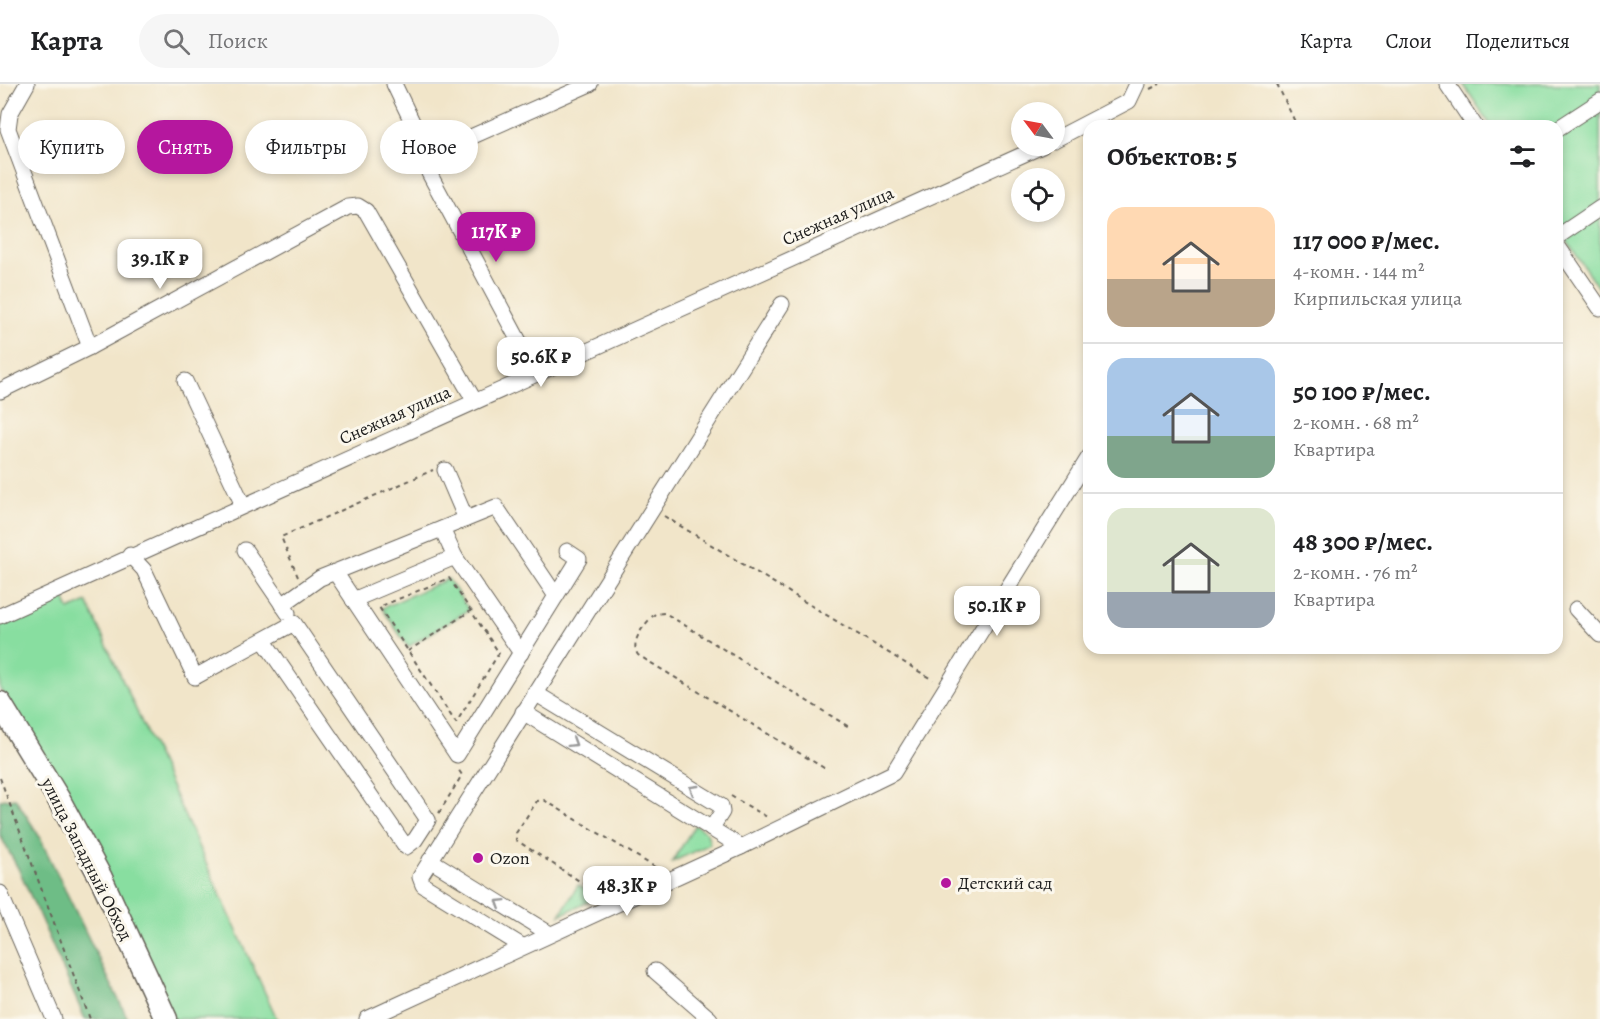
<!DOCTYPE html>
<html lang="ru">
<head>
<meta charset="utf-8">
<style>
  body { margin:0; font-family:Alegreya,serif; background:#f6f6f6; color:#202124; height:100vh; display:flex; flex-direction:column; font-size:22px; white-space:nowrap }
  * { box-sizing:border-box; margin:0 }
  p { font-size:20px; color:#757577 }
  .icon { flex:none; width:33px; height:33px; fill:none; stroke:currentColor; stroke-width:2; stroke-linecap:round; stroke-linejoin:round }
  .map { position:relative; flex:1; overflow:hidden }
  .drawer { position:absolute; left:1083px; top:36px; width:480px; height:534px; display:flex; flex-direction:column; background:#fff; border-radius:18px; box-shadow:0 3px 9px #0003 }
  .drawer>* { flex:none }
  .hud { position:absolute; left:18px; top:36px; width:570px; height:54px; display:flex; gap:12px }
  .needle { width:39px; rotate:302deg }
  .controls { position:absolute; left:1011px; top:18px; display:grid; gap:12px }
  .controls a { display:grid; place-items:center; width:54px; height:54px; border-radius:50%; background:#fff; box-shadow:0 3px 9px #0003; font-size:30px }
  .price { position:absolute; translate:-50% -51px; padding:0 14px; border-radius:12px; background:#fff; color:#222; font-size:20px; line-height:39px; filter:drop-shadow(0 2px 3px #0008) }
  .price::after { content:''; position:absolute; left:50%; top:36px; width:18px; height:14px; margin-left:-9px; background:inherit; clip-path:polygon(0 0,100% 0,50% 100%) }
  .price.active { background:#b5179e; color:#fff }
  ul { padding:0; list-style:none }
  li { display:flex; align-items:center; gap:18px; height:150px; padding:0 24px }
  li+li { border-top:2px solid #e0e0e0 }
  li span { display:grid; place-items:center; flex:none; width:168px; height:120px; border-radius:18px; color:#555 }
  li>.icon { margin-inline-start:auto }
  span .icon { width:72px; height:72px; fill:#fffc; stroke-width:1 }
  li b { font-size:26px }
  h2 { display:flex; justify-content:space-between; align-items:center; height:72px; padding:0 24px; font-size:26px }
  .chip { padding:0 21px; border-radius:27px; background:#fff; box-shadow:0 3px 9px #0003; font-size:21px; line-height:54px }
  .chip.active { background:#b5179e; color:#fff }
  header { display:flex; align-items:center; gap:36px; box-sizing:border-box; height:84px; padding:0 30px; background:#fff; border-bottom:2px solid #e0e0e0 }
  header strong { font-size:28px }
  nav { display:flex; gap:33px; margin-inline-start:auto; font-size:21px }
  .search { width:420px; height:54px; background:#f6f6f6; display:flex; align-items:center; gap:15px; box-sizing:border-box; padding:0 21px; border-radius:33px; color:#757577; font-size:22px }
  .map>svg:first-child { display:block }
</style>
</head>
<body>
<header>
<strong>Карта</strong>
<div class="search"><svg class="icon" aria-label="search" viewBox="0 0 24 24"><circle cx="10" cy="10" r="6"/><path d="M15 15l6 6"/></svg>Поиск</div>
<nav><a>Карта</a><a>Слои</a><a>Поделиться</a></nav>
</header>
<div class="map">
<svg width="1600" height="935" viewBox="0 0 1600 935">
  <rect width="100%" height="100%" fill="#fbf7ec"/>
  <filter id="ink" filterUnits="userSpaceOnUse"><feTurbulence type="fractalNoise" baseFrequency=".0167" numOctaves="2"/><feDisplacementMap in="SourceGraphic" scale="12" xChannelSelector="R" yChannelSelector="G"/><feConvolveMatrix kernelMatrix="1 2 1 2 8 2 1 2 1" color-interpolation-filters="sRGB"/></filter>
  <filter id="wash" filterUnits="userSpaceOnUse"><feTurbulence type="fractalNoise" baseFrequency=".008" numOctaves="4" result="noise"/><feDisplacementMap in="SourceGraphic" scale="24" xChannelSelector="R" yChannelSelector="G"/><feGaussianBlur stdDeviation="1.35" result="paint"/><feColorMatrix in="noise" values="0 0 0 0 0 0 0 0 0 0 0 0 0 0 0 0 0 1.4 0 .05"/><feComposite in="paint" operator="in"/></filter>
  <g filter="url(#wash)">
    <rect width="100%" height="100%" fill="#f1e5c9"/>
    <g fill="#88dea0" stroke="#527d5e" stroke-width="1.5">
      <path d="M 1463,0 L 1600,0 L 1600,207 L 1557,142 L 1557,42 L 1491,42 Z"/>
      <path d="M 448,495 L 469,526 L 408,563 L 382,524 Z"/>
      <path d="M 62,508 L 69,526 L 87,518 L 277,935 L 172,935 L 71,726 L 0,605 L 0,539 Z"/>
      <path d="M 695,741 L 707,749 L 710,760 L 672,778 Z"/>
      <path d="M 578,801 L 590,809 L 590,817 L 560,831 Z"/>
    </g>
    <path fill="#6ebd86" stroke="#456c51" stroke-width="1.5" d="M 15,714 L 38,750 L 128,935 L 85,935 L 20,788 L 0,751 L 0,716 Z"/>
  </g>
  <g filter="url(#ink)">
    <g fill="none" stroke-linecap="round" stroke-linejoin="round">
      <defs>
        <g id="minor">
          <path d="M 27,0 L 10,30 L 8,45 L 90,263"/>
          <path d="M 394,0 L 416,46 L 437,68"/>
          <path d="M 1447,0 L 1475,42"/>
          <path d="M 1557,45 L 1600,17"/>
          <path d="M 1054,56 L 1129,17 L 1137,0"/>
          <path d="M 437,68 L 429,89 L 536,289"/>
          <path d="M 437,68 L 590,0"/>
          <path d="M 1557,153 L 1600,124"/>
          <path d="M 1557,161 L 1600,224"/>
          <path d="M 185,297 L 243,421"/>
          <path d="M 0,307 L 90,263 L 348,123 L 358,122 L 366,127 L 474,316"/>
          <path d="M 445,386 L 466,435"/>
          <path d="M 245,466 L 288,529"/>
          <path d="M 130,471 L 144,486 L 195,593 L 294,539 L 428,736 L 415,756 L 406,763 L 264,557"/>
          <path d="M 455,473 L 521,569"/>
          <path d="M 556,512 L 579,475 L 567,467"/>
          <path d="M 353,516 L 455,473 L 442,445"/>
          <path d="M 282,521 L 320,494 L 335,488 L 496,423 L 556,512 L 457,671 L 335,488"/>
          <path d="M 1576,525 L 1600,551"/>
          <path d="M 0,532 L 1042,62"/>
          <path d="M 535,609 L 721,722 L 722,728 L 711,745"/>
          <path d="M 523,628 L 741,763"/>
          <path d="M 430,776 L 550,850"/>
          <path d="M 0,809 L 54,935"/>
          <path d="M 522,862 L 423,801 L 420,793 L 782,220"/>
          <path d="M 655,887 L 710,935"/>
          <path d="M 367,935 L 741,763 L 893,689 L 1089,373"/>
        </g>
        <path id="highway" d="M 0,619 L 58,714 L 101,794 L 166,935"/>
      </defs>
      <use href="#minor" stroke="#676259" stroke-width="17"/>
      <use href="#highway" stroke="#676259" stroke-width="25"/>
      <g stroke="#676259" stroke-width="2" stroke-dasharray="4.5 4.5" stroke-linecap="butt">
        <path d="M 1277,0 L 1297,42"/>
        <path d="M 1150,5 L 1160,0"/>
        <path d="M 664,432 L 933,596"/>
        <path d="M 298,493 L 281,453 L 433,386"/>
        <path d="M 449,494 L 499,569 L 456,639 L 379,523 Z"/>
        <path d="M 408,567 L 472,526"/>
        <path d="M 824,684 L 638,571 C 629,558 645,539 655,530 L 665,529 L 849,643"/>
        <path d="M 0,694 L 90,935"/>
        <path d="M 731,712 L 767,733"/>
        <path d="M 439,729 L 462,691 L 458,685"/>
        <path d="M 601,811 L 516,756 L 516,749 L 537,717 L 544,716 L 658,785"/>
      </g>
      <use href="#minor" stroke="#fff" stroke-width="15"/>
      <use href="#highway" stroke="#fff" stroke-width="22"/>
    </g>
    <defs><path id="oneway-chevron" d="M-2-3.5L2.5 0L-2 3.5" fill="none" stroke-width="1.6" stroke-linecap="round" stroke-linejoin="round" transform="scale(1.5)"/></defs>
    <g stroke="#999">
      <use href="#oneway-chevron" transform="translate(573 659) rotate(32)"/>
      <use href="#oneway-chevron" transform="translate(693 705) rotate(-149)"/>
      <use href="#oneway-chevron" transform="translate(500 819) rotate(-148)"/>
    </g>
  </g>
  <g fill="#b5179e" stroke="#fbf7ec" stroke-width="2">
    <circle cx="478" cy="774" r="6"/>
    <circle cx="946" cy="799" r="6"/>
  </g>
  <g text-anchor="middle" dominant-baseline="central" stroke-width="6" stroke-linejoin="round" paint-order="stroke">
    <g font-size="18" fill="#1c1c1c" stroke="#fbf7ec">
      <text transform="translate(838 132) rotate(-24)">Снежная улица</text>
      <text transform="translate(395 331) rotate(-24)">Снежная улица</text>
      <text transform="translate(87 775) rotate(63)">улица Западный Обход</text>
    </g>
    <g font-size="18" fill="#1c1c1c" stroke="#fbf7ec" text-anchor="start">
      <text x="490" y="774">Ozon</text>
      <text x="958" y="799">Детский сад</text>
    </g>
  </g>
</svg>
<div class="controls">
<a><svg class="needle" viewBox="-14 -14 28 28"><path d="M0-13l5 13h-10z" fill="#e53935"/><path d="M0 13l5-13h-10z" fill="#757577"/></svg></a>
<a><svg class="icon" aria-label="locate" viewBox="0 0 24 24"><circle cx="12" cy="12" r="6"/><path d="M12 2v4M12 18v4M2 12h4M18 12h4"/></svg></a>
</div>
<b class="price active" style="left:496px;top:179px">117K ₽</b>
<b class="price" style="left:160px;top:206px">39.1K ₽</b>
<b class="price" style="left:541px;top:304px">50.6K ₽</b>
<b class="price" style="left:997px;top:553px">50.1K ₽</b>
<b class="price" style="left:627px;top:833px">48.3K ₽</b>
<div class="hud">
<a class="chip">Купить</a>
<a class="chip active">Снять</a>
<a class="chip">Фильтры</a>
<a class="chip">Новое</a>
</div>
<section class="drawer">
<h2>Объектов: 5<svg class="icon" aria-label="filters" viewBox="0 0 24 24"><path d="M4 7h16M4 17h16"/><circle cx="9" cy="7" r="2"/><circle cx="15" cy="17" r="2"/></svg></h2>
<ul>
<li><span style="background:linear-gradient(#ffd9b3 60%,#b9a48a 0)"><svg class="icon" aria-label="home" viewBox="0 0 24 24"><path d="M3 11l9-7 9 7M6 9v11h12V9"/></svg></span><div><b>117 000 ₽/мес.</b><p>4-комн. · 144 m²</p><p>Кирпильская улица</p></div></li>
<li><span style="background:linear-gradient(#a9c7e8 65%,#7fa58c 0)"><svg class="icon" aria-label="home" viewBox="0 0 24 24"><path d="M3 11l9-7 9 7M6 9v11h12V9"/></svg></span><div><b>50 100 ₽/мес.</b><p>2-комн. · 68 m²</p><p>Квартира</p></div></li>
<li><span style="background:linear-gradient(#dfe7d0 70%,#9aa5b1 0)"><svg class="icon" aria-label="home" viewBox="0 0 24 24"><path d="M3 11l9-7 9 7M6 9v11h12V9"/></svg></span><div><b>48 300 ₽/мес.</b><p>2-комн. · 76 m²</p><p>Квартира</p></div></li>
</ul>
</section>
</div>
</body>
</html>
